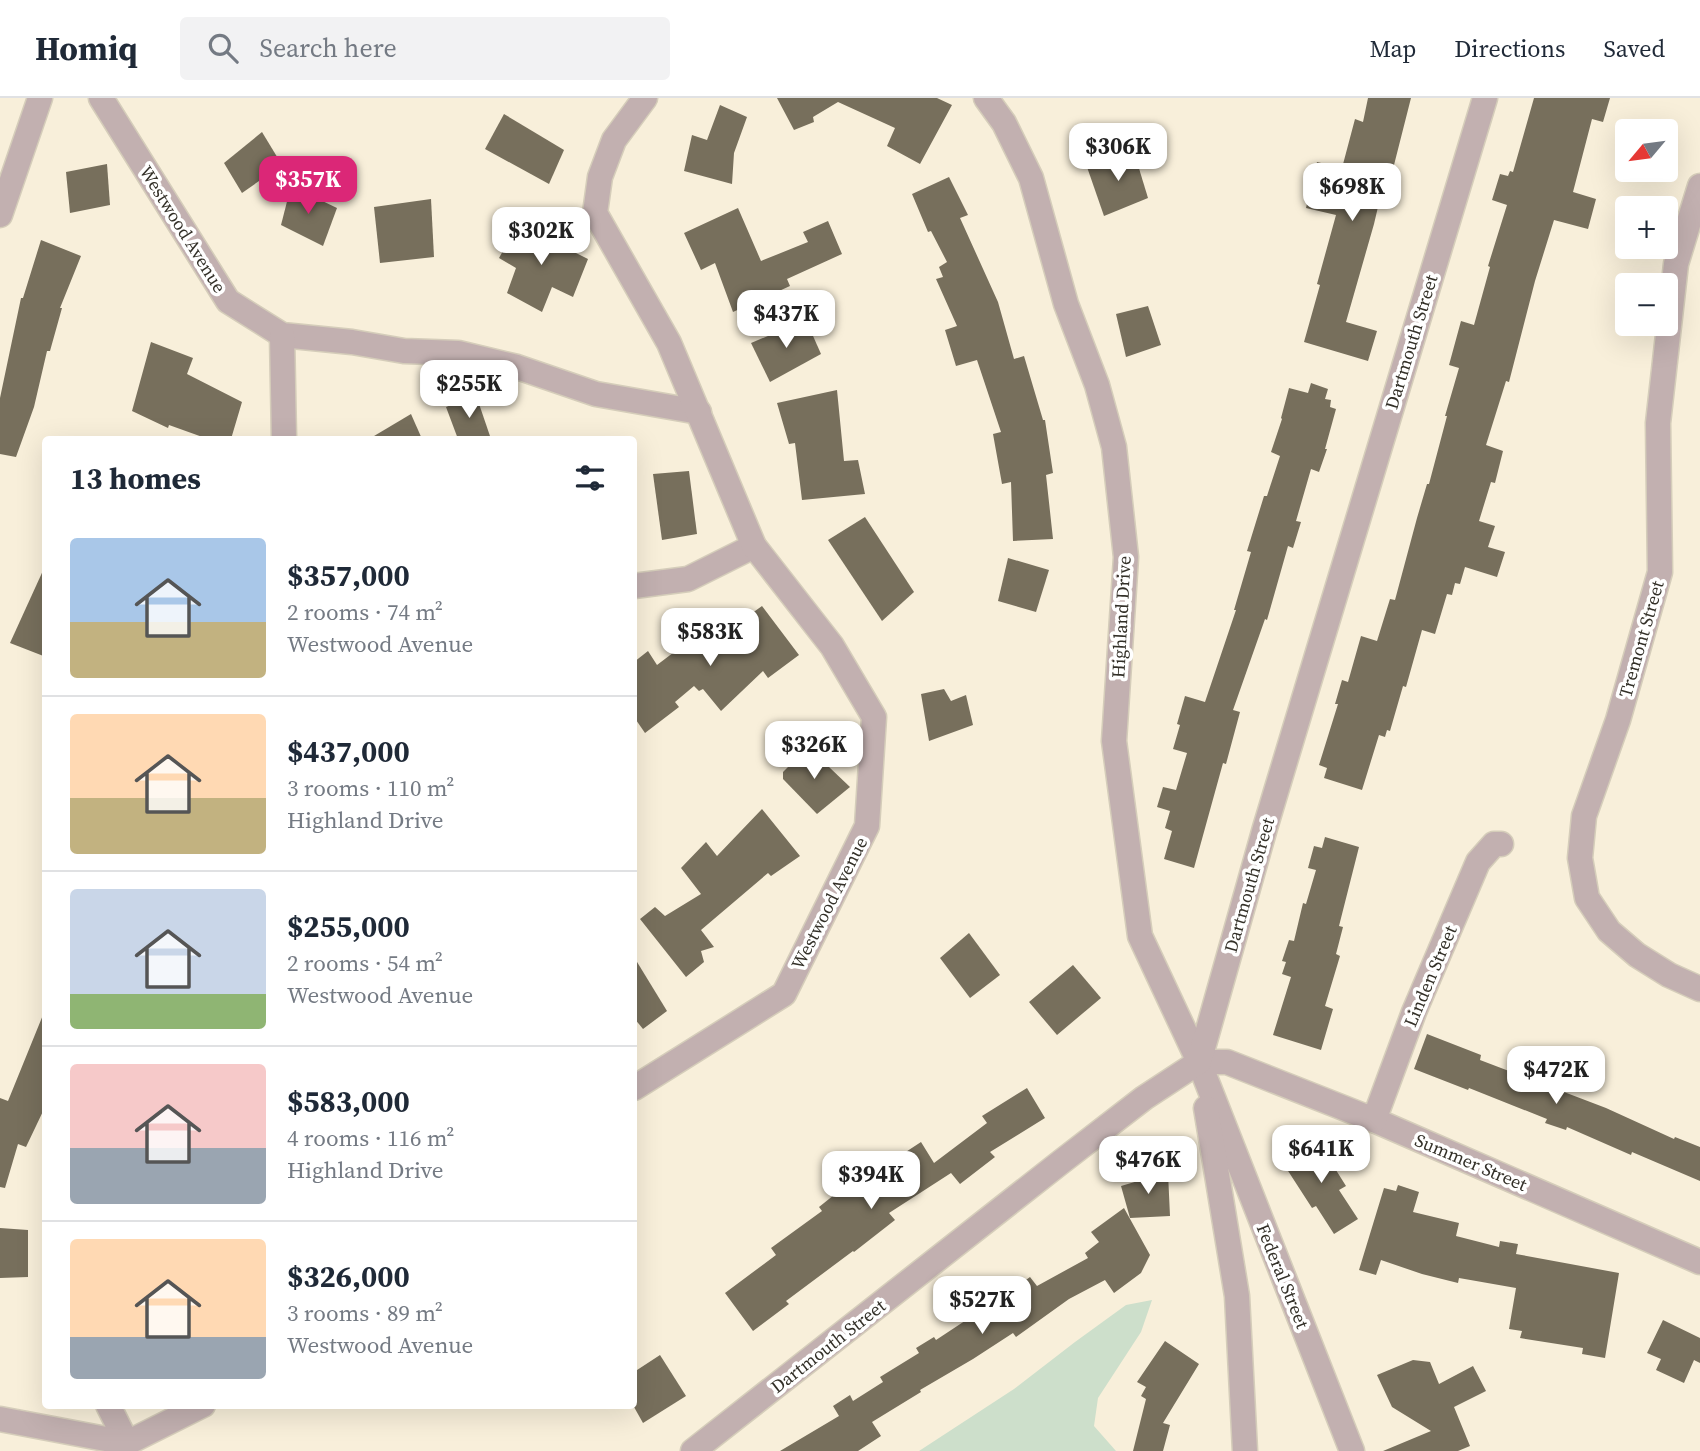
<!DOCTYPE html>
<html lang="en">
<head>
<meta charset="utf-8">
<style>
  body { margin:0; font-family:"Source Serif 4",serif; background:#f2f2f3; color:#1f2937; height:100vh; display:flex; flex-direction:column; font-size:26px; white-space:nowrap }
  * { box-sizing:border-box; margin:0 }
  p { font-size:23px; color:#747a83 }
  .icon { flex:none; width:38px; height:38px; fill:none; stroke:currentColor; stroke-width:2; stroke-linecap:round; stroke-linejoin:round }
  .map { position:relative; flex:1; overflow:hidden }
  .side { position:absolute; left:42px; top:338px; width:595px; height:973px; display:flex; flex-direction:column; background:#fff; border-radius:7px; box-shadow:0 7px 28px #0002 }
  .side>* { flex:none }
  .needle { width:46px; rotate:241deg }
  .fabs { position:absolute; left:1615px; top:21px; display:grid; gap:14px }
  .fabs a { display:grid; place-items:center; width:63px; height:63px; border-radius:7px; background:#fff; box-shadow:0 7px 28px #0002; font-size:35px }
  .price { position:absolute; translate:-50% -60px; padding:0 16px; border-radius:14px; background:#fff; color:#222; font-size:23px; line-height:46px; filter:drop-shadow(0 2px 4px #0008) }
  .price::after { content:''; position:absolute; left:50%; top:42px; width:21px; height:16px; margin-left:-10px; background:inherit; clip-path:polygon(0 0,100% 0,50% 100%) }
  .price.on { background:#db2777; color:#fff }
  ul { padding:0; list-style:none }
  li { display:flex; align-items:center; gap:21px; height:175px; padding:0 28px }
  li+li { border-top:2px solid #e0e1e3 }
  li span { display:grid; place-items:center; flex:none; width:196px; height:140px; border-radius:7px; color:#555 }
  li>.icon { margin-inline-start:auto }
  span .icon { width:84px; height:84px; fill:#fffc; stroke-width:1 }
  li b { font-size:30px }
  h2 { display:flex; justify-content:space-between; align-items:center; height:84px; padding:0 28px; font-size:30px }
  header { display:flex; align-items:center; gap:42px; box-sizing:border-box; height:98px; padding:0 35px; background:#fff; border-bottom:2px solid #e0e1e3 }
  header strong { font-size:33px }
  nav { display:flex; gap:38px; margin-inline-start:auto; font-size:24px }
  .search { width:490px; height:63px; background:#f2f2f3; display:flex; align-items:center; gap:18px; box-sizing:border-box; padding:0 24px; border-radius:7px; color:#747a83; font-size:26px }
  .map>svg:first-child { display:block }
</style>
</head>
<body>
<header>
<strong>Homiq</strong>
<div class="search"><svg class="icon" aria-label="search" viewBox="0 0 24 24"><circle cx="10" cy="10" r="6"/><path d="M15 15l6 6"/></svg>Search here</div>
<nav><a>Map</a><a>Directions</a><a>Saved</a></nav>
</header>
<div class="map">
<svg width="1700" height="1353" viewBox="0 0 1700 1353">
  <rect width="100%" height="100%" fill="#f8efda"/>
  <path fill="#cddfcb" d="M 1152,1202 L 1141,1234 L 1098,1300 L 1094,1328 L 1116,1353 L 919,1353 L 1014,1291 L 1075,1244 L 1126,1207 Z"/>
  <g fill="#776f5c">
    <path d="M 777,0 L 937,0 L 952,7 L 920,66 L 887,48 L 895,30 L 838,4 L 813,19 L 814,24 L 794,32 Z"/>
    <path d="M 1368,0 L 1411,0 L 1394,67 L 1388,66 L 1374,126 L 1346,224 L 1377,233 L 1368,263 L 1304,244 L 1320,187 L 1317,186 L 1336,117 L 1306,110 L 1317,64 L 1342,70 L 1355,21 L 1363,24 Z"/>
    <path d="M 1534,0 L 1610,0 L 1603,24 L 1592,21 L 1573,94 L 1596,101 L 1588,131 L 1554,122 L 1535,183 L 1509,284 L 1506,283 L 1486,347 L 1503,353 L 1495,385 L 1491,384 L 1479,423 L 1495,428 L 1488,449 L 1505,454 L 1497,479 L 1465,469 L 1460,486 L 1455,485 L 1452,497 L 1447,496 L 1435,536 L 1422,532 L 1406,589 L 1403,588 L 1390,633 L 1387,632 L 1385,639 L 1379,637 L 1362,692 L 1324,680 L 1327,670 L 1319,667 L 1338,606 L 1335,606 L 1342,582 L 1348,584 L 1361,538 L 1377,543 L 1390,501 L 1395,502 L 1417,420 L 1427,386 L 1429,386 L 1447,318 L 1445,318 L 1459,270 L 1449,267 L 1461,223 L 1474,227 L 1490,169 L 1488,168 L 1507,107 L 1492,102 L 1500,76 L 1508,78 L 1510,73 L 1513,74 Z"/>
    <path d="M 720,7 L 747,19 L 734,55 L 732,86 L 684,73 L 692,37 L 707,42 Z"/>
    <path d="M 504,16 L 564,52 L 549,86 L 485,51 Z"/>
    <path d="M 262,34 L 282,67 L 242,95 L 224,65 Z"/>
    <path d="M 1134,54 L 1148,100 L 1104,118 L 1087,69 Z"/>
    <path d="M 107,66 L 110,107 L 70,115 L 66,74 Z"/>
    <path d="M 949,79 L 968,117 L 960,120 L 998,204 L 1014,261 L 1024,258 L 1043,322 L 1045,322 L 1053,375 L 1046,377 L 1053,441 L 1013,443 L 1011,384 L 1002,386 L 993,336 L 1001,334 L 977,262 L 956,268 L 945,232 L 957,228 L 936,181 L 943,179 L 939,169 L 947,164 L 931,133 L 928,134 L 912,96 Z"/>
    <path d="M 291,88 L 337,110 L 323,148 L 281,127 Z"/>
    <path d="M 431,101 L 434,159 L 380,165 L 374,109 Z"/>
    <path d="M 738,110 L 761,163 L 808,144 L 803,134 L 828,123 L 842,156 L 787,181 L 790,188 L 733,214 L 715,165 L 701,172 L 684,135 Z"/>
    <path d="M 518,126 L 588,161 L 573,199 L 552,189 L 542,214 L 507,195 L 516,170 L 499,160 Z"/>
    <path d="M 41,142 L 81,158 L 60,210 L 62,210 L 50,253 L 47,253 L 34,309 L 16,359 L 0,356 L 0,300 L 21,200 L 23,200 Z"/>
    <path d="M 1148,208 L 1161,247 L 1126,259 L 1116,216 Z"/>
    <path d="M 806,222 L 821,256 L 770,284 L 751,245 Z"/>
    <path d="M 151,244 L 193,260 L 187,276 L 242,304 L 231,341 L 208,341 L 169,327 L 168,330 L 132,313 Z"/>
    <path d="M 1311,285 L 1328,291 L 1325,301 L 1331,302 L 1330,309 L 1336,311 L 1325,351 L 1327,351 L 1319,374 L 1311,371 L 1296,423 L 1301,424 L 1293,450 L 1288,448 L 1267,522 L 1265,521 L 1233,612 L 1240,614 L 1226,666 L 1223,665 L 1194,770 L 1164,761 L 1172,733 L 1165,730 L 1170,713 L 1157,709 L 1163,689 L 1176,692 L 1187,655 L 1173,651 L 1180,627 L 1177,626 L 1185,598 L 1205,604 L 1236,512 L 1234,512 L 1251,454 L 1247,453 L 1264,398 L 1267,398 L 1280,358 L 1271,354 L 1282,321 L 1281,320 L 1289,290 L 1308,295 Z"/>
    <path d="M 837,292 L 844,363 L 858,362 L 865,396 L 802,402 L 795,345 L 789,346 L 777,305 Z"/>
    <path d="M 476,297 L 491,341 L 458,341 L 446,309 Z"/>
    <path d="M 411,316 L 422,341 L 369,341 Z"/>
    <path d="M 689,373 L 697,436 L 662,442 L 653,376 Z"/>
    <path d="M 865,419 L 914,494 L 882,523 L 828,442 Z"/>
    <path d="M 1008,460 L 1049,472 L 1036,514 L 998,503 Z"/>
    <path d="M 46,466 L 46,559 L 10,545 Z"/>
    <path d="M 762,508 L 799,557 L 768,580 L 763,573 L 721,613 L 703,591 L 699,593 L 694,588 L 675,604 L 679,609 L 645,635 L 634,619 L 634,564 L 648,553 L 657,567 L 690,542 L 696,546 L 707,537 L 712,544 Z"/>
    <path d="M 944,591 L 951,603 L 966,597 L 973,627 L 929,643 L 921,596 Z"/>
    <path d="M 808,649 L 850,689 L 817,716 L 783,681 L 783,674 Z"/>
    <path d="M 762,711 L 800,758 L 771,778 L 768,775 L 701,832 L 714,849 L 701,853 L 704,864 L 686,879 L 640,821 L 655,809 L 665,818 L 701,796 L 681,770 L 706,744 L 717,758 Z"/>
    <path d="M 1325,739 L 1359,749 L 1339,828 L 1343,829 L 1336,856 L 1340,858 L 1325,908 L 1333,911 L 1321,952 L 1273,937 L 1291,879 L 1282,876 L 1286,864 L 1282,863 L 1289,842 L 1294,843 L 1303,805 L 1306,806 L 1316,772 L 1308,770 L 1314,748 L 1322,750 Z"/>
    <path d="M 969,835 L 1000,877 L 970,900 L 940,860 Z"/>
    <path d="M 634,859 L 667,913 L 643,931 L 634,920 Z"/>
    <path d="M 1073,867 L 1101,900 L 1057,937 L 1029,904 Z"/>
    <path d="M 45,912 L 46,1007 L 26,1049 L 18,1046 L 5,1090 L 0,1089 L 0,1000 L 8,1003 Z"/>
    <path d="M 1427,936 L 1481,957 L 1480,962 L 1606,1010 L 1674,1041 L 1675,1039 L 1700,1049 L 1700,1083 L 1632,1054 L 1631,1057 L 1567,1029 L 1566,1032 L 1545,1025 L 1547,1021 L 1469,990 L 1468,992 L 1414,971 Z"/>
    <path d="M 1027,990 L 1045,1020 L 990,1054 L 995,1059 L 960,1086 L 951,1075 L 889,1115 L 895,1122 L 854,1154 L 853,1153 L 786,1203 L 789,1206 L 753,1233 L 725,1195 L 776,1157 L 771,1150 L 822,1113 L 819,1109 L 859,1077 L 863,1082 L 921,1044 L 934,1065 L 987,1025 L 982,1018 Z"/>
    <path d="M 1319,1045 L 1346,1088 L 1339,1092 L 1358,1121 L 1334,1136 L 1316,1108 L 1312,1110 L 1281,1062 L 1304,1047 L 1308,1053 Z"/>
    <path d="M 1153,1072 L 1168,1075 L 1170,1118 L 1130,1120 L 1121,1088 L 1138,1083 L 1137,1077 Z"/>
    <path d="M 1398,1087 L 1419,1094 L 1413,1114 L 1459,1125 L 1456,1138 L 1499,1149 L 1500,1143 L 1518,1146 L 1516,1156 L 1619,1175 L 1605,1260 L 1582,1256 L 1583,1250 L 1520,1240 L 1522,1233 L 1509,1231 L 1516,1190 L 1459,1180 L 1458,1185 L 1422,1176 L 1381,1162 L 1376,1177 L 1359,1172 L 1384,1090 L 1396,1093 Z"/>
    <path d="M 1124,1110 L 1150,1157 L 1141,1175 L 1114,1195 L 1105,1182 L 1069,1201 L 1016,1239 L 1013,1235 L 973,1261 L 920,1292 L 921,1294 L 872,1324 L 881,1338 L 858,1353 L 780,1353 L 839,1318 L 833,1308 L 850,1297 L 853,1303 L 883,1284 L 880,1279 L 919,1255 L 916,1250 L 934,1239 L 936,1242 L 989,1207 L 990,1208 L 1030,1179 L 1037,1188 L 1088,1160 L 1085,1155 L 1099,1144 L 1091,1134 Z"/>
    <path d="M 0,1130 L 28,1132 L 28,1179 L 0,1180 Z"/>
    <path d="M 1663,1222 L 1700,1240 L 1700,1265 L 1694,1262 L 1684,1285 L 1656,1272 L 1661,1261 L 1647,1255 Z"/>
    <path d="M 1165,1243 L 1199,1266 L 1163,1325 L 1170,1327 L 1163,1353 L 1133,1353 L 1146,1301 L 1141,1298 L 1146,1289 L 1137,1284 Z"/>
    <path d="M 660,1257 L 686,1298 L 643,1325 L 634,1309 L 634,1274 Z"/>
    <path d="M 1413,1262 L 1430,1264 L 1439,1286 L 1473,1268 L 1486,1293 L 1454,1309 L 1470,1348 L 1458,1353 L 1383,1353 L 1431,1333 L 1392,1309 L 1377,1277 Z"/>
  </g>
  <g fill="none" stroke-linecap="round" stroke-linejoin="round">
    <defs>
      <g id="minor">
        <path d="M 101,0 L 228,203 L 282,237 L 352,244 L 404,253 L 458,255 L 517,269 L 596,296 L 699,314"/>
        <path d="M 986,0 L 1004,25 L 1031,80 L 1066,206 L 1097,287 L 1114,349 L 1126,459 L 1114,643 L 1140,838 L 1199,964 L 1352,1353"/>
        <path d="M 1700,88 L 1676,166 L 1658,325 L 1660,474 L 1618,622 L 1584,718 L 1580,760 L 1587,800 L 1609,833 L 1637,857 L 1669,877 L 1700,891"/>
        <path d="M 0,117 L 40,0"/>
        <path d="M 282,237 L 284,341"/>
        <path d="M 634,488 L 688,481 L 754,448"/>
        <path d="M 1199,964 L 1227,964 L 1374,1022 L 1700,1164"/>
        <path d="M 634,990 L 784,896 L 867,728 L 874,619 L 832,548 L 754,448 L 669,245 L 595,115 L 600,79 L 614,42 L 645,0"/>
        <path d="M 1206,1010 L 1237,1198 L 1245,1353"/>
        <path d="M 1374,1022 L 1414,914 L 1478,764 L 1494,746 L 1501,746"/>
        <path d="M 108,1307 L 127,1345"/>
        <path d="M 0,1321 L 127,1345"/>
        <path d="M 119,1353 L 127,1345 L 203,1307"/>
        <path d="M 693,1353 L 1061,1064 L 1144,1000 L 1199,964 L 1265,730 L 1485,0"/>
      </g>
    </defs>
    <use href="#minor" stroke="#d5cdba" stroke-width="27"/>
    <use href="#minor" stroke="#c2b0b0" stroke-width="24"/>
  </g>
  <g text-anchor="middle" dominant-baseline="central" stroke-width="7" stroke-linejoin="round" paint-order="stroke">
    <g font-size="18" fill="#333028" stroke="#fff">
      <text transform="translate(183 131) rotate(58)">Westwood Avenue</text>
      <text transform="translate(1411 244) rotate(-73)">Dartmouth Street</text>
      <text transform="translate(1121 519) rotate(-87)">Highland Drive</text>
      <text transform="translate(1641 541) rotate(-74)">Tremont Street</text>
      <text transform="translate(1249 787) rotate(-74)">Dartmouth Street</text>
      <text transform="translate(829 805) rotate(-63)">Westwood Avenue</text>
      <text transform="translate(1430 878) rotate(-67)">Linden Street</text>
      <text transform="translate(1471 1064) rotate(23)">Summer Street</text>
      <text transform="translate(1283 1178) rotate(68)">Federal Street</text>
      <text transform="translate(828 1248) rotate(-38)">Dartmouth Street</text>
    </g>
  </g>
</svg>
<div class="fabs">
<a><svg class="needle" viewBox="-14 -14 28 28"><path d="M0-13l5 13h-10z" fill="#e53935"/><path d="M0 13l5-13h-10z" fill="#747a83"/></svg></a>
<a>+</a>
<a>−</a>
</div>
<b class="price" style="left:1118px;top:85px">$306K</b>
<b class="price on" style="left:308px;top:118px">$357K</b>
<b class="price" style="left:1352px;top:125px">$698K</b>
<b class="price" style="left:541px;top:169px">$302K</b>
<b class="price" style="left:786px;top:252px">$437K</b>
<b class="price" style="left:469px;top:322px">$255K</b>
<b class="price" style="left:710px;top:570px">$583K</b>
<b class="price" style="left:814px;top:683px">$326K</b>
<b class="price" style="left:1556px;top:1008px">$472K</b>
<b class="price" style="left:1321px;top:1087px">$641K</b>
<b class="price" style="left:1148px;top:1098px">$476K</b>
<b class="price" style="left:871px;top:1113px">$394K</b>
<b class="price" style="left:982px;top:1238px">$527K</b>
<section class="side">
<h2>13 homes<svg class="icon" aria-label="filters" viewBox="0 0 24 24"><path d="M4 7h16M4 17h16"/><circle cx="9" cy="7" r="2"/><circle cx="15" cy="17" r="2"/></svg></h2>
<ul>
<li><span style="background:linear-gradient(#a9c7e8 60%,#c2b280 0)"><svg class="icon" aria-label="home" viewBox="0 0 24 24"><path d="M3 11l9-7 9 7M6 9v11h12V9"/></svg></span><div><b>$357,000</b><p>2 rooms · 74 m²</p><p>Westwood Avenue</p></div></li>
<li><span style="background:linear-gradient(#ffd9b3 60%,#c2b280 0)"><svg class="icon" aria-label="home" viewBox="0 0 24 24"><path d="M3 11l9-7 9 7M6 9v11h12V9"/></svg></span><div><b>$437,000</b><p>3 rooms · 110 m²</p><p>Highland Drive</p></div></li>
<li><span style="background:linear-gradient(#c9d6e8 75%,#8fb573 0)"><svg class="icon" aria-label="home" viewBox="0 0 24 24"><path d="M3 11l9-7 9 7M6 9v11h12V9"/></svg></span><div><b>$255,000</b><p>2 rooms · 54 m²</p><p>Westwood Avenue</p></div></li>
<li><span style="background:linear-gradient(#f6c9c9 60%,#9aa5b1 0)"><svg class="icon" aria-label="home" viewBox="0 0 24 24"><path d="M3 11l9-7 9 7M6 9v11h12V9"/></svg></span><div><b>$583,000</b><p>4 rooms · 116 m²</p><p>Highland Drive</p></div></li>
<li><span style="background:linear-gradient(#ffd9b3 70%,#9aa5b1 0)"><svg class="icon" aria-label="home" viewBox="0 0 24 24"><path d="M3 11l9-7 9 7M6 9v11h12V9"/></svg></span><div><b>$326,000</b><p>3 rooms · 89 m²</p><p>Westwood Avenue</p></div></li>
</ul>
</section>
</div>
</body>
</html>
